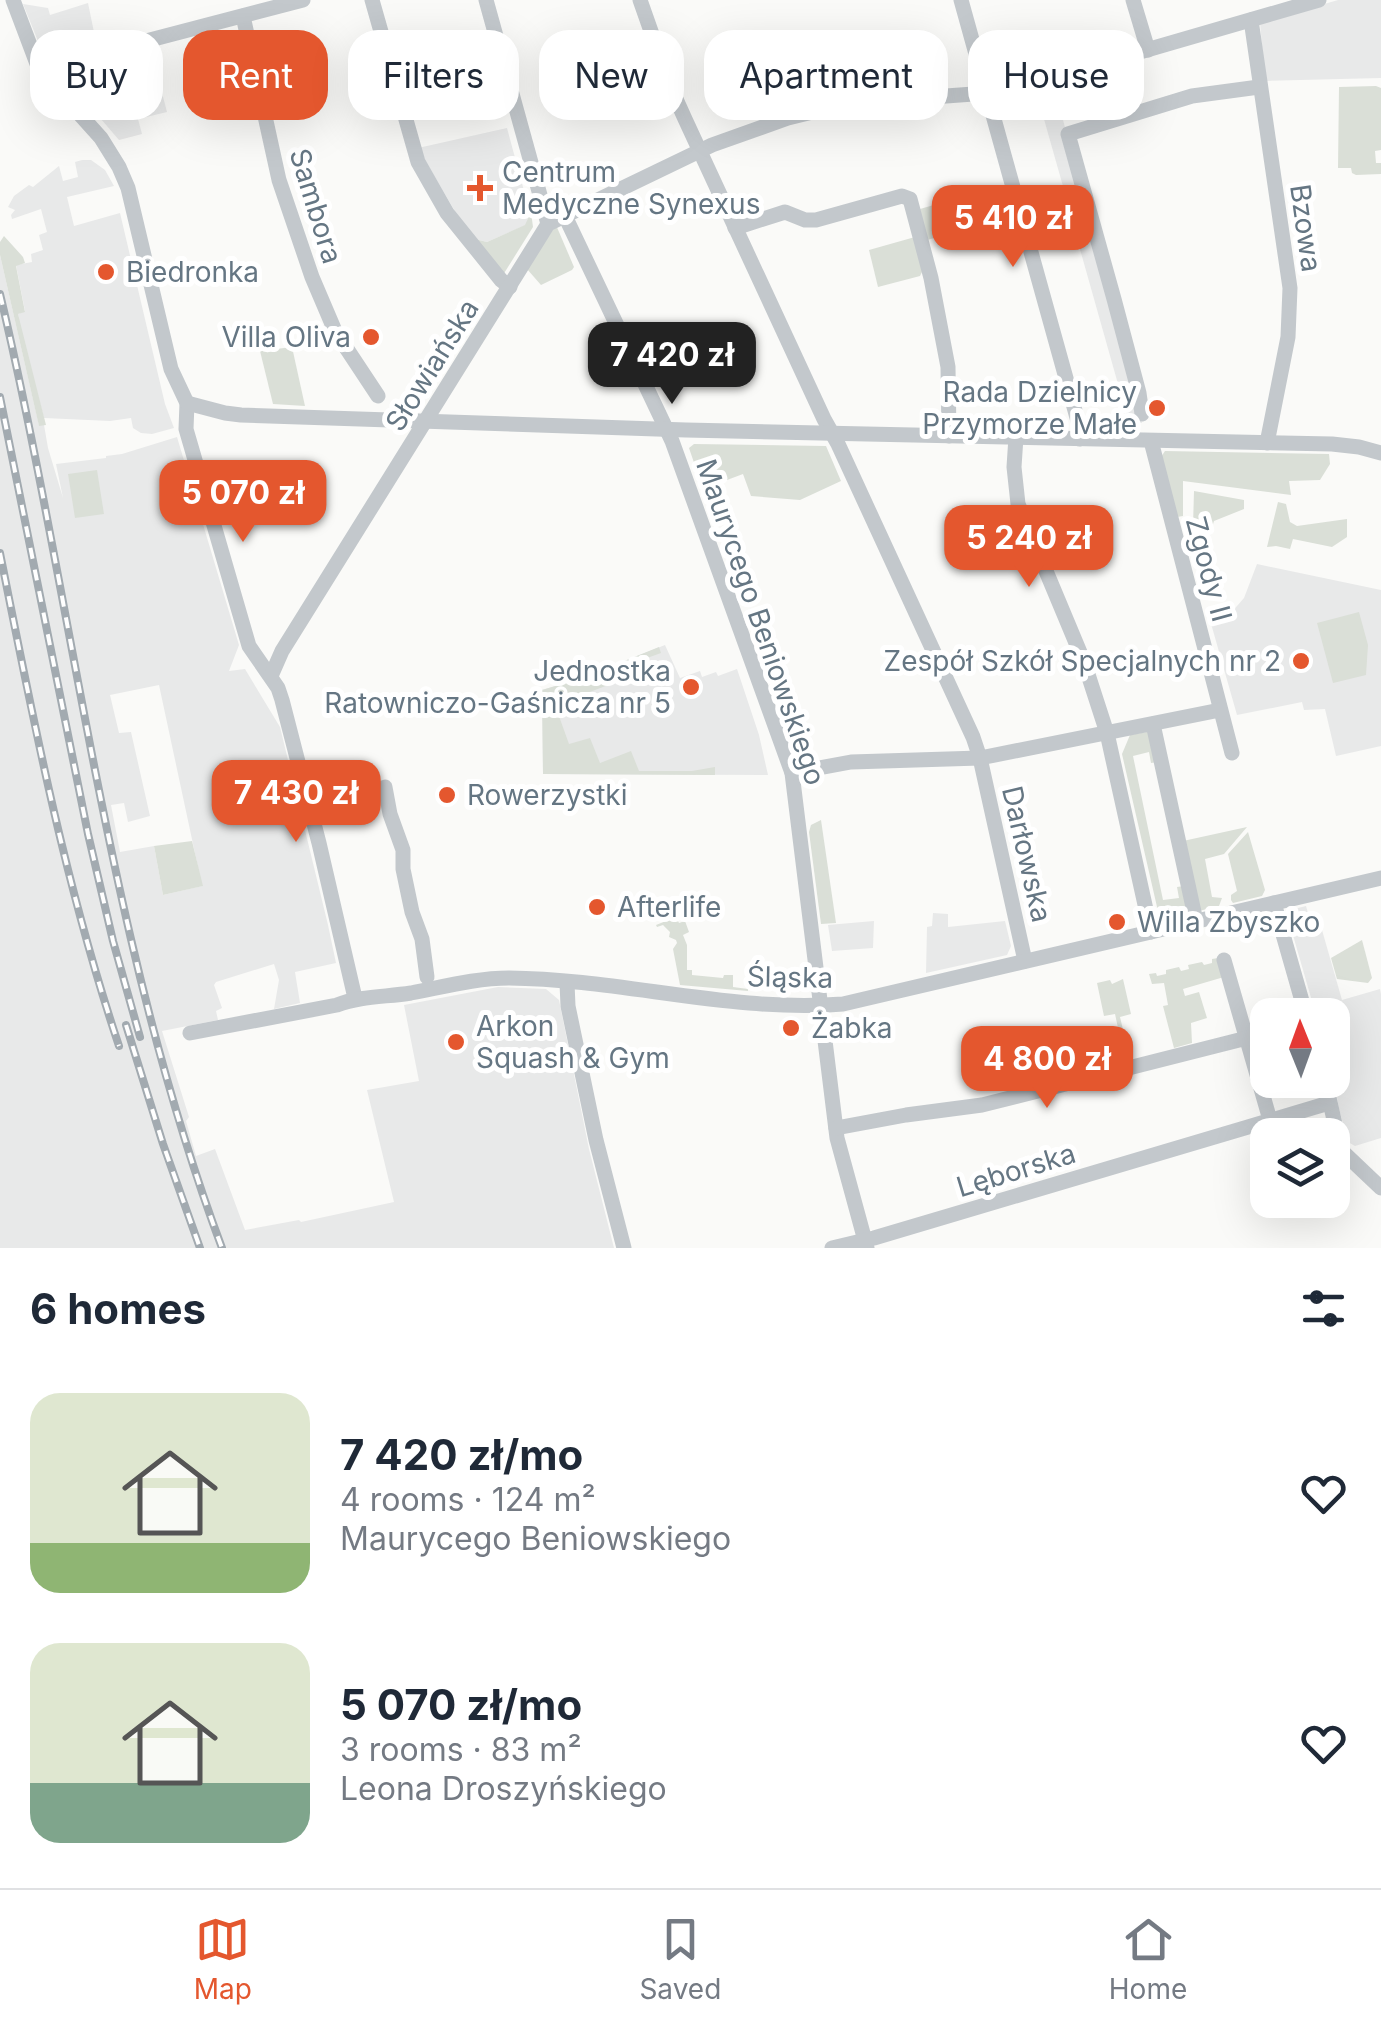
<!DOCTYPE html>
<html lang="en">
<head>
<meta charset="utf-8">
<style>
  body { margin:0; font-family:Inter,sans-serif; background:#f6f6f7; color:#1f2937; height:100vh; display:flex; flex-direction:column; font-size:38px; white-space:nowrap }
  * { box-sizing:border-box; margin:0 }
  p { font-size:32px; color:#747a83 }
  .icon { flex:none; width:55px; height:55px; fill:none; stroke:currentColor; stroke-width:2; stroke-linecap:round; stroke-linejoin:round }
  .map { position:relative; height:1248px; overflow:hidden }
  .panel { display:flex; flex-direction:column; background:#fff; flex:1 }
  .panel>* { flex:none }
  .top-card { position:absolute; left:30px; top:30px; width:1322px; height:90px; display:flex; gap:20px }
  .needle { width:65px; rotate:359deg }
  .controls { position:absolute; left:1250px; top:998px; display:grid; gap:20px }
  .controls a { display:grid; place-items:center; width:100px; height:100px; border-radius:20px; background:#fff; box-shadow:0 10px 40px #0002; font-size:50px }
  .price { position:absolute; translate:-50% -85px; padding:0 22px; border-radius:20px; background:#e4572e; color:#fff; font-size:32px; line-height:65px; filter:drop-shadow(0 2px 5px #0008) }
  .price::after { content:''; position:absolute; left:50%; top:60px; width:30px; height:22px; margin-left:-15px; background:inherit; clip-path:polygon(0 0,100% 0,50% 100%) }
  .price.current { background:#222; color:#fff }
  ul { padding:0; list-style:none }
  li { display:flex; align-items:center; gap:30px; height:250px; padding:0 30px }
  li span { display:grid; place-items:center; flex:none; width:280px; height:200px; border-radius:30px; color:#555 }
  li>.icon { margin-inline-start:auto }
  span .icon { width:120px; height:120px; fill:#fffc; stroke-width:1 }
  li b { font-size:42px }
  h2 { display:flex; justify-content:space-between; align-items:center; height:120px; padding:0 30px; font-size:42px }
  .chip { padding:0 35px; border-radius:30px; background:#fff; box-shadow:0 10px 40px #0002; font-size:35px; line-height:90px }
  .chip.current { background:#e4572e; color:#fff }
  .dock { display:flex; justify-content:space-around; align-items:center; height:140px; border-top:2px solid #e0e1e3; background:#fff; font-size:28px; color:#747a83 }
  .dock a { display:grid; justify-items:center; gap:5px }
  .dock .current { color:#e4572e }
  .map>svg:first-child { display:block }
</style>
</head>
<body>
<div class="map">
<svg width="1381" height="1248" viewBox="0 0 1381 1248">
  <rect width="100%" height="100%" fill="#fafaf8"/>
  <g fill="#e8e9e9" fill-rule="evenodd">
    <path d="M 1338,0 L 1381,0 L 1381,78 L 1265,81 L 1260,23 Z"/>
    <path d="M 88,3 L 96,42 L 49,54 L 42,51 L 23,4 L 48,8 L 50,15 Z"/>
    <path d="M 152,54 L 167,112 L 138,119 L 142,134 L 119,140 L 95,112 L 134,103 L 137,91 L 128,59 Z"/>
    <path d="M 1056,94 L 1119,327 L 1142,423 L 1129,423 L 1074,228 L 1076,225 L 1073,215 L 1070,211 L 1038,98 Z"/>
    <path d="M 507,128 L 530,213 L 526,225 L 487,242 L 475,239 L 460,220 L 418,148 Z"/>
    <path d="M 82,160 L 91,160 L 105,170 L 114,186 L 67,197 L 74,226 L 120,213 L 165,404 L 174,428 L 152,434 L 141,433 L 133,428 L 131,418 L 110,421 L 44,418 L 20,328 L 18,314 L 25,311 L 16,265 L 32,262 L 31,254 L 43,250 L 39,235 L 47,232 L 41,209 L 12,219 L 11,215 L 15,210 L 8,207 L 14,196 L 29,185 L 33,187 L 59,166 L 63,181 L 78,177 L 75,162 Z"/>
    <path d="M 0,255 L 39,425 L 44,425 L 48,448 L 63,498 L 56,464 L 106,458 L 106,456 L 122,454 L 177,437 L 239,645 L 229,671 L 245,669 L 280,727 L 328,925 L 336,963 L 295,972 L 300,1003 L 274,1009 L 279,980 L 274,964 L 216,982 L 214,985 L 222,1008 L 216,1011 L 218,1020 L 162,1031 L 189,1117 L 186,1121 L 196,1156 L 215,1149 L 245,1230 L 299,1220 L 301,1222 L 394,1202 L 367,1090 L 419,1081 L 404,1005 L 498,987 L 546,989 L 559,1000 L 589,1149 L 614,1248 L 0,1248 ZM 159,685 L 202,886 L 163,895 L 154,846 L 120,852 L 111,805 L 124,803 L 128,822 L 150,816 L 131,732 L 119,733 L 110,695 Z"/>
    <path d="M 1257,564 L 1381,590 L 1381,746 L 1336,756 L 1325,709 L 1304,710 L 1302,702 L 1237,715 L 1210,620 L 1230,614 L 1244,598 Z"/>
    <path d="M 665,645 L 680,678 L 700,671 L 702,677 L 716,672 L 718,676 L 737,669 L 759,735 L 768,775 L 543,774 L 542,690 L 582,678 Z"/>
    <path d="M 1306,906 L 1313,931 L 1322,930 L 1342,1000 L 1380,989 L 1381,994 L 1381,1138 L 1355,1146 L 1348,1142 L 1339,1109 L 1333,1073 L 1332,1015 L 1316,1015 L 1286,911 Z"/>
    <path d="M 933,913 L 948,914 L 948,927 L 1005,921 L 1011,946 L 1007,955 L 926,973 L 927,927 L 932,926 Z"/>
    <path d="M 874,921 L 873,948 L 832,951 L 828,925 Z"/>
  </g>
  <g fill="#dadfd7">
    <path d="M 1376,86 L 1381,88 L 1381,150 L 1375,151 L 1376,163 L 1381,163 L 1381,174 L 1356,175 L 1352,173 L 1351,168 L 1338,168 L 1339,87 Z"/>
    <path d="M 958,198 L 967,229 L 927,240 L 920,209 Z"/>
    <path d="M 531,212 L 533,227 L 503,275 L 475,239 L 487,242 L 525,225 Z"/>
    <path d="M 556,225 L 574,267 L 572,270 L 541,285 L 527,269 Z"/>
    <path d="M 4,236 L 23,257 L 25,263 L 16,266 L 25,312 L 18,314 L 46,425 L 39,426 L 0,255 L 0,242 Z"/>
    <path d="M 915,237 L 923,270 L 920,276 L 878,287 L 869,250 Z"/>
    <path d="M 292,347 L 305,406 L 273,404 L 260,351 Z"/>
    <path d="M 694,444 L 826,446 L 841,481 L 800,500 L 751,496 L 743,474 L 703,489 L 689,448 Z"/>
    <path d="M 1165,451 L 1329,454 L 1330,464 L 1320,480 L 1289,481 L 1291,495 L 1183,481 L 1183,516 L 1177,517 L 1161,457 Z"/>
    <path d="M 97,470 L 104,514 L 75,518 L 68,474 Z"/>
    <path d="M 1194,491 L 1244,500 L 1244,509 L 1214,521 L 1210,534 L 1197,532 L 1193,526 Z"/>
    <path d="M 1278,502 L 1286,504 L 1290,522 L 1297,526 L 1347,519 L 1347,537 L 1332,547 L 1293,539 L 1290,549 L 1276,546 L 1267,547 Z"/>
    <path d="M 1359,612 L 1368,645 L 1366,675 L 1333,683 L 1317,623 Z"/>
    <path d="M 659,647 L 661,653 L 608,672 L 611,684 L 555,705 L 569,744 L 590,738 L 600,763 L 631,751 L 639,771 L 692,771 L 715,767 L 715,775 L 543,774 L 542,690 L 582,678 Z"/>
    <path d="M 1152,731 L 1158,762 L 1151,763 L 1149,752 L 1133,756 L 1163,900 L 1179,898 L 1177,887 L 1184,886 L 1190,913 L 1160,920 L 1122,754 L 1130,735 Z"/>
    <path d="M 821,820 L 836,923 L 821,924 L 809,832 L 811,825 Z"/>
    <path d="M 1247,827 L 1224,854 L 1205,859 L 1212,897 L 1222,898 L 1219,906 L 1199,911 L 1183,841 Z"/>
    <path d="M 1248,832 L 1265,890 L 1262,896 L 1233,903 L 1231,900 L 1231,895 L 1237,891 L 1228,854 Z"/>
    <path d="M 192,841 L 203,886 L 163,895 L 154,846 Z"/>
    <path d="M 676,917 L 679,923 L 685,921 L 689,932 L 683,935 L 687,945 L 687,970 L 692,970 L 692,975 L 723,978 L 724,975 L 733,975 L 733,987 L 748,989 L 748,991 L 680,985 L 673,949 L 677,943 L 676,940 L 669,937 L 670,932 L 663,925 L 657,927 L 656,925 Z"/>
    <path d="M 1362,940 L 1372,978 L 1368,983 L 1337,979 L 1331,958 Z"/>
    <path d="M 1218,958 L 1224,977 L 1183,989 L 1185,996 L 1199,992 L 1207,1018 L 1191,1023 L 1192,1043 L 1174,1048 L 1163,1006 L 1168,1005 L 1164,983 L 1152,984 L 1149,974 L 1156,973 L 1157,976 L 1166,974 L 1166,970 L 1179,967 L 1181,971 L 1189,969 L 1188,965 L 1202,962 L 1204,965 L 1212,963 L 1212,959 Z"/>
    <path d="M 1123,979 L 1131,1014 L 1120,1017 L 1130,1059 L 1125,1060 L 1115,1014 L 1104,1016 L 1097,983 L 1110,980 L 1112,984 Z"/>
  </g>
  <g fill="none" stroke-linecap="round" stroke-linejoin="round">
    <g stroke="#c3c8cc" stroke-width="15">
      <path d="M 13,0 L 39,69 L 101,138 L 119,167 L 128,188 L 171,369 L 187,403 L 186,429 L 249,646 L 278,688 L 282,700 L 319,843 L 355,998"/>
      <path d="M 372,0 L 418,162 L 447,213 L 501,280 L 510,287"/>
      <path d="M 486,0 L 548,224"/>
      <path d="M 640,0 L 671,88 L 685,119 L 824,419 L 838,444 L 973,737 L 980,758 L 1025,961"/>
      <path d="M 961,0 L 1079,425 L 1080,439"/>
      <path d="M 1133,0 L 1148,50"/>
      <path d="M 243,16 L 279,180 L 312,277 L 335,331 L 378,396"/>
      <path d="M 1251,20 L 1290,288 L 1288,337 L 1267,443"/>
      <path d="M 39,69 L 303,0"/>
      <path d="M 565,216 L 672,441 L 792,773 L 837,1138 L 867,1248"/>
      <path d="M 735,228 L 785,212 L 805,220 L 816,220 L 902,196 L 910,199 L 931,278 L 948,367 L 949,436"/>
      <path d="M 187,403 L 225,413 L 241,415 L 686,430 L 1332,444 L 1359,447 L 1381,453"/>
      <path d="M 1142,414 L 1139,393 L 1114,299 L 1068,134 L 1192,96 L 1259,87"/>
      <path d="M 1016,437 L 1014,467 L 1018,504 L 1084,662 L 1107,733 L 1151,932"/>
      <path d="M 1151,441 L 1232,753"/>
      <path d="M 271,676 L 282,651 L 548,224 L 712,145 L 788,118 L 833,107 L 878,101 L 987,93 L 1026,85 L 1319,0"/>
      <path d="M 1153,724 L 1196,921"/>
      <path d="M 792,773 L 851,762 L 980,758 L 1220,710"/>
      <path d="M 385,787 L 390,814 L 403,850 L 403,869 L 412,912 L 422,939 L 427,977"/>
      <path d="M 1274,903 L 1306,1015"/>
      <path d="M 1224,960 L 1270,1120"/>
      <path d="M 567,983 L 568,1006 L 596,1140 L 624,1248"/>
      <path d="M 190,1033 L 337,1005 C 360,996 386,997 411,993 C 443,987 476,978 509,978 C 621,979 732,1013 843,1004 L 1381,878"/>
      <path d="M 1325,1080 L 1339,1142 L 1344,1153 L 1381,1188"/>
      <path d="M 836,1128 L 906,1115 L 982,1105 L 1247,1038"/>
      <path d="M 832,1248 L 874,1238 L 1329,1103"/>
    </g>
    <defs>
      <g id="rail">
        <path d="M 0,294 C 75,612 107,941 222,1248"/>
        <path d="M 0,397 L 88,834 L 113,941 L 140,1037"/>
        <path d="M 0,553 C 33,719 65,885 119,1046"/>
        <path d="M 126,1025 L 163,1144 L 200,1248"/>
      </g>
    </defs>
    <use href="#rail" stroke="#a2aab0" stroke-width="8"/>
    <use href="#rail" stroke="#fff" stroke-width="4" stroke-dasharray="11" stroke-linecap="butt"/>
  </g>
  <g fill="#e4572e" stroke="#fff" stroke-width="4">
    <path d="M475 173h10v10h10v10h-10v10h-10v-10h-10v-10h10z"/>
    <circle cx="106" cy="272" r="10"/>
    <circle cx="371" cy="337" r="10"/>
    <circle cx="1157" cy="408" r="10"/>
    <circle cx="1301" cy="661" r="10"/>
    <circle cx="691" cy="687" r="10"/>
    <circle cx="447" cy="795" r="10"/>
    <circle cx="597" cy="907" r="10"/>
    <circle cx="1117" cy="922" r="10"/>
    <circle cx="791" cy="1028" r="10"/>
    <circle cx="456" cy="1042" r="10"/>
  </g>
  <g text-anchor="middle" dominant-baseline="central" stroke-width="10" stroke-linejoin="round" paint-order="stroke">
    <g font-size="28" fill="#657683" stroke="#fff" text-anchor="start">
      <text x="502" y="172">Centrum<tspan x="502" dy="32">Medyczne Synexus</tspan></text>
      <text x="126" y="272">Biedronka</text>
      <text x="351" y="337" text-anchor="end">Villa Oliva</text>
      <text x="1137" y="392" text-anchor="end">Rada Dzielnicy<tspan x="1137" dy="32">Przymorze Małe</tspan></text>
      <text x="1281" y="661" text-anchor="end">Zespół Szkół Specjalnych nr 2</text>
      <text x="671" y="671" text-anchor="end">Jednostka<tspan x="671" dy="32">Ratowniczo-Gaśnicza nr 5</tspan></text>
      <text x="467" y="795">Rowerzystki</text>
      <text x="617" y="907">Afterlife</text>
      <text x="1137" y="922">Willa Zbyszko</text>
      <text x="476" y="1026">Arkon<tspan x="476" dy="32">Squash &amp; Gym</tspan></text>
      <text x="811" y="1028">Żabka</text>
    </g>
    <g font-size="28" fill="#657683" stroke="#fff">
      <text transform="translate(316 206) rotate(73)">Sambora</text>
      <text transform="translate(1306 228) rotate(82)">Bzowa</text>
      <text transform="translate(432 365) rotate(-58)">Słowiańska</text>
      <text transform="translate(1209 569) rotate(75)">Zgody II</text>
      <text transform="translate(761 622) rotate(71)">Maurycego Beniowskiego</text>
      <text transform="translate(1027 854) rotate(77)">Darłowska</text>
      <text transform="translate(790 977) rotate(1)">Śląska</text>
      <text transform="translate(1016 1170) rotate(-17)">Lęborska</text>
    </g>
  </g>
</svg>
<div class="controls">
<a><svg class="needle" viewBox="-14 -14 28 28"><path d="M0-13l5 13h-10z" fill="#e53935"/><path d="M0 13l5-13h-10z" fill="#747a83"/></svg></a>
<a><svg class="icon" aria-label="layers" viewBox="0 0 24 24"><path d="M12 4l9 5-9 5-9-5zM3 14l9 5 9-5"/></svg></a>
</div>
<b class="price" style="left:1013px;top:270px">5 410 zł</b>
<b class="price current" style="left:672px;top:407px">7 420 zł</b>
<b class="price" style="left:243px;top:545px">5 070 zł</b>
<b class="price" style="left:1029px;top:590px">5 240 zł</b>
<b class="price" style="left:296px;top:845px">7 430 zł</b>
<b class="price" style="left:1047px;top:1111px">4 800 zł</b>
<div class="top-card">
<a class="chip">Buy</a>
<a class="chip current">Rent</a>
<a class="chip">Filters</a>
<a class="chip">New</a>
<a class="chip">Apartment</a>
<a class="chip">House</a>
</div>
</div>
<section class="panel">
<h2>6 homes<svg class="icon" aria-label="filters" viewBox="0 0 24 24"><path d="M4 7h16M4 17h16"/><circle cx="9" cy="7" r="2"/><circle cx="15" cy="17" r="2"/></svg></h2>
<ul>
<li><span style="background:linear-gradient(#dfe7d0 75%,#8fb573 0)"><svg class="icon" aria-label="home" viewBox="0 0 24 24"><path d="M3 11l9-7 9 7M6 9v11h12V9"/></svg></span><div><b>7 420 zł/mo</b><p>4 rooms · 124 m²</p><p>Maurycego Beniowskiego</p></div><svg class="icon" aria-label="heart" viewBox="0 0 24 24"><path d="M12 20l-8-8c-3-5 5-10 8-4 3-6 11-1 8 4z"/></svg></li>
<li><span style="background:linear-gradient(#dfe7d0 70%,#7fa58c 0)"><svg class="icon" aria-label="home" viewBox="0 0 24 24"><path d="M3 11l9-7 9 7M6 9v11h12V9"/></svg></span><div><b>5 070 zł/mo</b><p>3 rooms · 83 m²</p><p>Leona Droszyńskiego</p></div><svg class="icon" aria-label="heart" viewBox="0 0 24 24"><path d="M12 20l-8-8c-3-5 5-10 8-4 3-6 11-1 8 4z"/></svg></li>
</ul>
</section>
<nav class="dock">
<a class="current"><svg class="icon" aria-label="map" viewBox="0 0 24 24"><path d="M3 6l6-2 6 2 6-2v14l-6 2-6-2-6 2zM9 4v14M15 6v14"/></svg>Map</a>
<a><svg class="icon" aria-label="saved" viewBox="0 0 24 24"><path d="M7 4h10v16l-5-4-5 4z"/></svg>Saved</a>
<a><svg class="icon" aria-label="home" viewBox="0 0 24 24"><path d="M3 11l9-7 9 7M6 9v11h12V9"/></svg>Home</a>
</nav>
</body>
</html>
